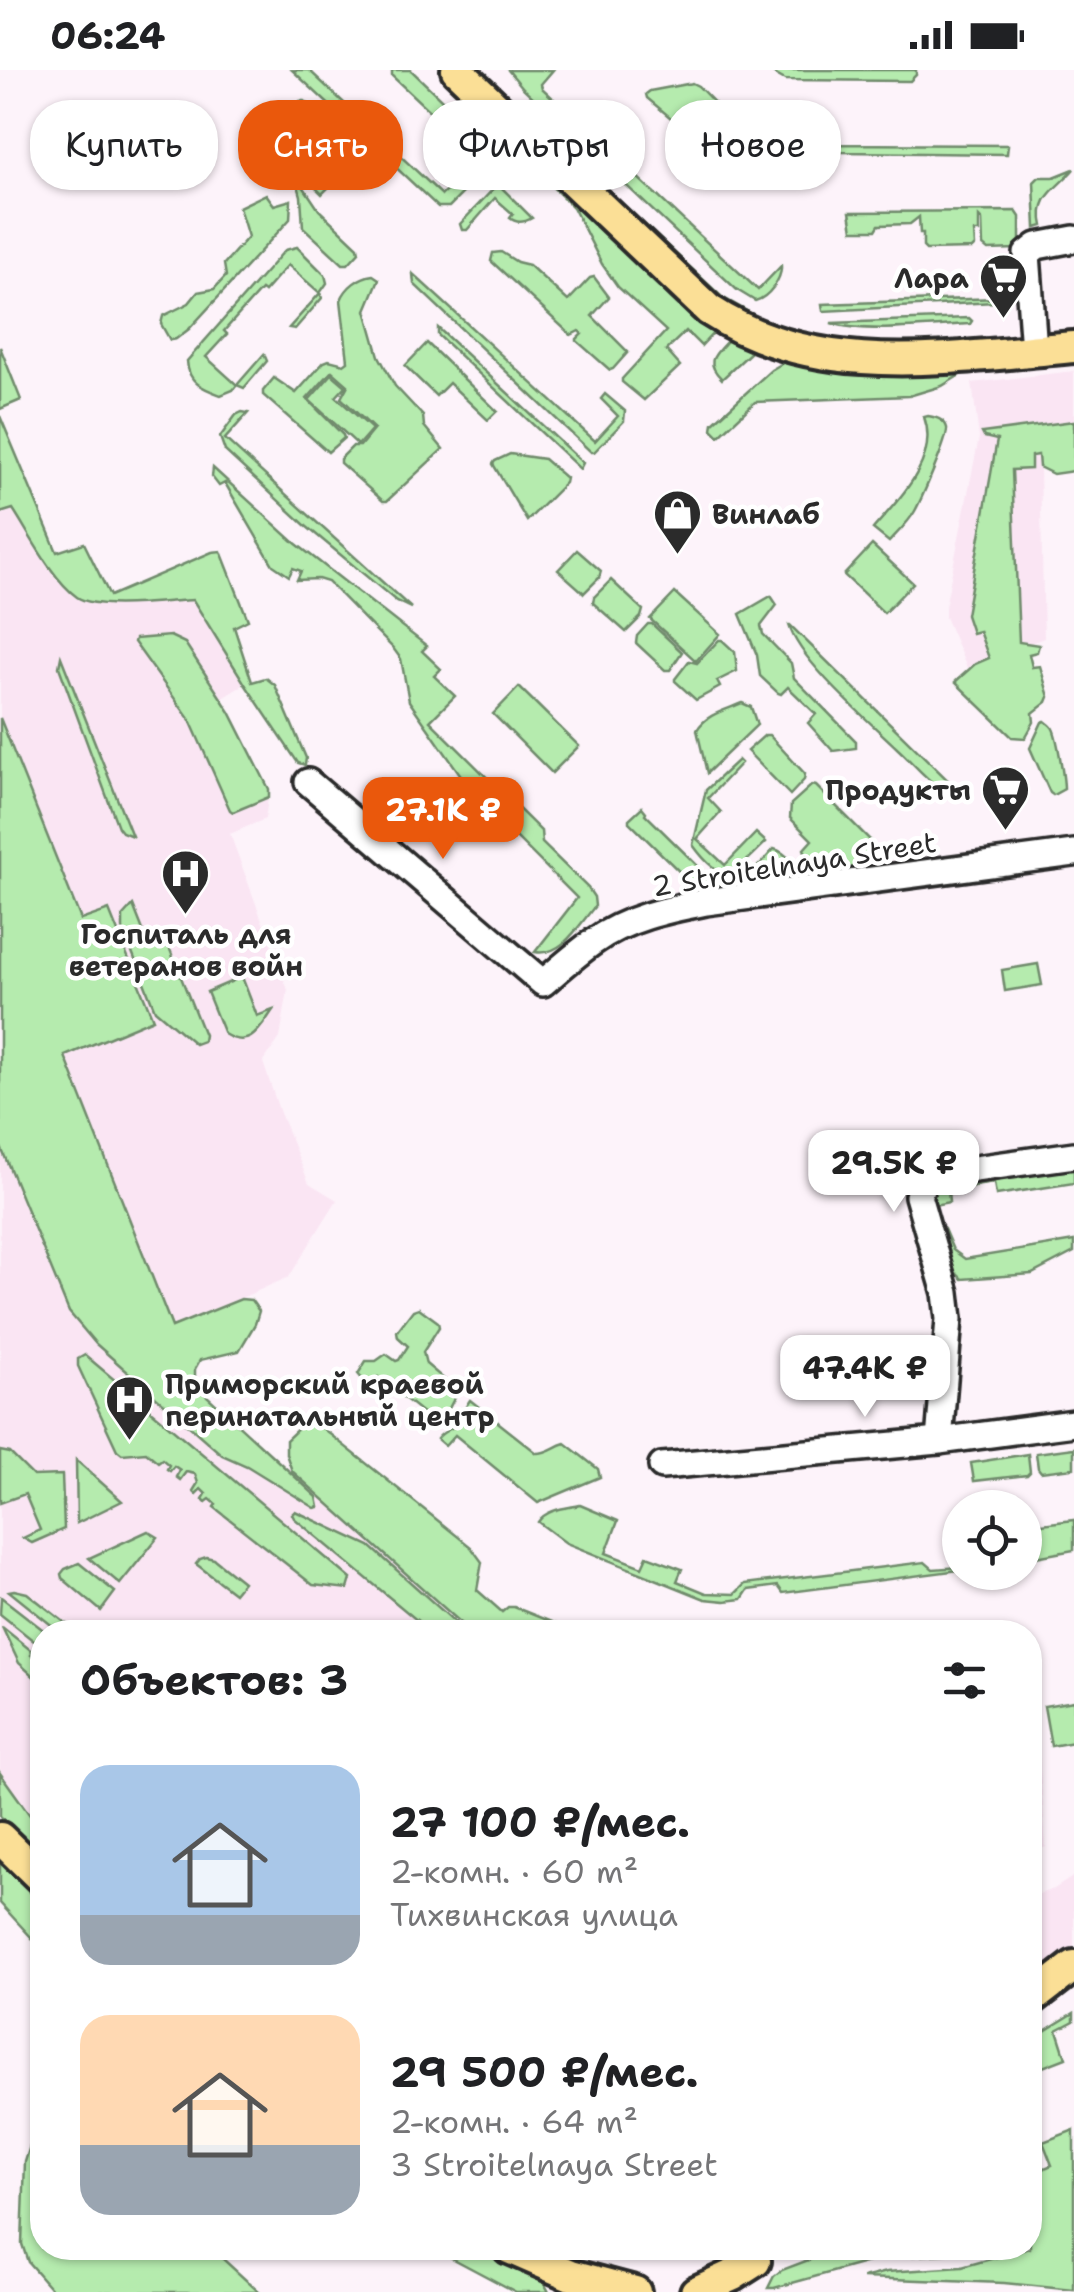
<!DOCTYPE html>
<html lang="ru">
<head>
<meta charset="utf-8">
<style>
  body { margin:0; font-family:"Shantell Sans",sans-serif; background:#f6f6f6; color:#202124; height:100vh; display:flex; flex-direction:column; font-size:38px; white-space:nowrap }
  * { box-sizing:border-box; margin:0 }
  p { font-size:32px; color:#757577 }
  .icon { flex:none; width:55px; height:55px; fill:none; stroke:currentColor; stroke-width:2; stroke-linecap:round; stroke-linejoin:round }
  .map { position:relative; flex:1; overflow:hidden }
  .drawer { position:absolute; left:30px; top:1550px; width:1012px; height:640px; display:flex; flex-direction:column; background:#fff; border-radius:40px; box-shadow:0 2px 8px #0004 }
  .drawer>* { flex:none }
  .banner { position:absolute; left:30px; top:30px; width:1015px; height:90px; display:flex; gap:20px }
  .tools { position:absolute; left:942px; top:1420px; display:grid; gap:20px }
  .tools a { display:grid; place-items:center; width:100px; height:100px; border-radius:50%; background:#fff; box-shadow:0 2px 8px #0004; font-size:50px }
  .price { position:absolute; translate:-50% -85px; padding:0 22px; border-radius:20px; background:#fff; color:#222; font-size:32px; line-height:65px; filter:drop-shadow(0 2px 5px #0008) }
  .price::after { content:''; position:absolute; left:50%; top:60px; width:30px; height:22px; margin-left:-15px; background:inherit; clip-path:polygon(0 0,100% 0,50% 100%) }
  .price.current { background:#ea580c; color:#fff }
  ul { padding:0; list-style:none }
  li { display:flex; align-items:center; gap:30px; height:250px; padding:0 50px }
  li span { display:grid; place-items:center; flex:none; width:280px; height:200px; border-radius:30px; color:#555 }
  li>.icon { margin-inline-start:auto }
  span .icon { width:120px; height:120px; fill:#fffc; stroke-width:1 }
  li b { font-size:42px }
  h2 { display:flex; justify-content:space-between; align-items:center; height:120px; padding:0 50px; font-size:42px }
  .tag { padding:0 35px; border-radius:40px; background:#fff; box-shadow:0 2px 8px #0004; font-size:35px; line-height:90px }
  .tag.current { background:#ea580c; color:#fff }
  .status { display:flex; justify-content:space-between; align-items:center; height:70px; padding:0 50px; background:#fff; direction:ltr }
  .status svg { height:28px; fill:currentColor }
  .map>svg:first-child { display:block }
</style>
</head>
<body>
<div class="status"><b>06:24</b><svg viewBox="0 0 49 12"><path d="M0 12V9h3v3zM5 12V6h3v6zM10 12V3h3v9zM15 12V0h3v12zM26 1h20v11H26zM47 4h2v5h-2z"/></svg></div>
<div class="map">
<svg width="1074" height="2222" viewBox="0 0 1074 2222">
  <rect width="100%" height="100%" fill="#fdf3fa"/>
  <filter id="ink" filterUnits="userSpaceOnUse"><feTurbulence type="fractalNoise" baseFrequency=".01" numOctaves="2"/><feDisplacementMap in="SourceGraphic" scale="20" xChannelSelector="R" yChannelSelector="G"/><feConvolveMatrix kernelMatrix="1 2 1 2 8 2 1 2 1" color-interpolation-filters="sRGB"/></filter>
  <g filter="url(#ink)">
    <g fill="#fae5f3">
      <path d="M 1074,301 L 1074,355 L 1047,359 L 1040,398 L 1044,568 L 967,598 L 945,547 L 945,537 L 979,368 L 972,313 Z"/>
      <path d="M 13,438 L 59,509 L 103,534 L 193,530 L 245,614 L 219,630 L 269,723 L 265,749 L 230,764 L 288,920 L 280,968 L 263,992 L 280,1043 L 309,1113 L 337,1130 L 289,1207 L 173,1258 L 65,986 L 152,949 L 109,841 L 81,851 L 0,648 L 0,443 Z"/>
      <path d="M 0,1010 L 151,1277 L 292,1401 L 471,1562 L 42,1562 L 42,1762 L 0,1703 Z"/>
      <path d="M 1039,1686 L 1046,1777 L 1030,1782 L 1030,1687 Z"/>
      <path d="M 1074,1806 L 1074,1877 L 1030,1903 L 1030,1827 L 1054,1819 Z"/>
    </g>
    <g fill="#b5ebae" stroke="#708b6c" stroke-width="2.5">
      <path d="M 292,0 L 309,0 L 442,125 L 469,98 L 476,106 L 476,110 L 449,137 L 438,137 Z"/>
      <path d="M 392,0 L 411,0 L 498,84 L 499,89 L 492,97 L 488,96 L 392,6 Z"/>
      <path d="M 472,0 L 480,0 L 722,227 L 756,246 L 753,248 L 718,230 Z"/>
      <path d="M 508,0 L 553,0 L 541,14 L 542,18 L 758,220 L 781,196 C 782,209 768,228 755,231 L 737,220 L 523,18 Z"/>
      <path d="M 772,0 L 916,0 L 916,5 L 910,11 L 785,10 L 771,2 Z"/>
      <path d="M 692,13 L 698,16 L 733,52 L 735,60 L 716,65 L 698,52 L 677,53 L 647,28 L 646,24 L 650,21 Z"/>
      <path d="M 300,31 L 304,31 L 319,45 L 320,49 L 293,67 L 290,63 L 291,50 Z"/>
      <path d="M 827,54 L 830,54 L 831,74 L 1008,75 L 1007,84 L 841,82 L 837,81 L 828,73 Z"/>
      <path d="M 313,64 L 346,97 L 346,100 L 322,124 L 304,106 L 292,81 Z"/>
      <path d="M 522,87 L 532,90 L 699,250 L 715,261 L 701,276 L 686,261 L 666,280 L 680,296 L 644,330 L 622,312 L 622,309 L 666,261 L 618,217 L 602,194 L 573,137 Z"/>
      <path d="M 1074,99 C 1057,119 1036,126 1043,156 L 1036,158 L 1034,112 L 1039,107 L 1054,107 Z"/>
      <path d="M 295,104 L 319,140 L 358,177 L 359,182 L 348,194 L 343,194 L 303,157 L 301,126 Z"/>
      <path d="M 498,114 L 532,148 C 525,152 517,154 510,148 L 513,144 L 495,128 L 467,160 L 462,160 L 460,154 Z"/>
      <path d="M 266,124 L 274,135 L 291,130 L 290,149 L 189,259 L 176,269 L 170,270 L 161,254 L 163,246 L 189,233 L 198,222 L 214,219 L 226,206 L 224,194 L 248,167 L 239,137 Z"/>
      <path d="M 1016,141 L 1020,147 L 1020,176 L 1017,179 L 988,180 L 983,176 L 982,150 L 979,147 L 979,162 L 974,162 L 975,176 L 972,179 L 926,180 L 923,177 L 923,163 L 920,163 L 919,147 L 910,154 L 879,155 L 876,160 L 853,160 L 850,142 Z"/>
      <path d="M 297,177 L 325,205 L 327,213 L 320,223 L 322,228 L 295,259 L 289,258 L 320,223 L 288,195 L 264,222 L 261,220 L 224,261 L 227,264 L 206,287 L 237,315 L 264,284 L 267,291 L 244,318 L 237,315 L 233,320 L 221,325 C 202,318 188,313 187,291 L 285,180 Z"/>
      <path d="M 501,182 L 517,192 L 529,195 L 568,231 L 590,208 L 594,207 L 609,227 L 592,246 L 628,282 L 613,299 L 610,300 L 577,271 L 577,269 L 582,264 L 579,261 L 571,265 L 491,191 L 493,183 Z"/>
      <path d="M 413,204 L 595,371 L 618,346 L 601,329 L 605,324 L 625,341 L 624,351 L 594,382 L 591,382 L 414,214 Z"/>
      <path d="M 373,205 L 379,209 L 366,240 L 379,286 L 395,316 L 423,346 L 424,356 L 443,379 L 387,431 L 383,431 L 340,393 L 340,389 L 353,376 L 360,376 L 374,359 L 341,328 L 348,315 L 332,301 L 307,329 L 343,365 L 344,368 L 328,382 L 263,325 L 263,321 L 274,308 L 296,323 L 324,292 L 329,290 L 344,294 L 348,291 L 341,230 C 346,217 359,207 373,205 Z"/>
      <path d="M 1001,228 L 995,232 L 823,241 L 822,234 Z"/>
      <path d="M 969,248 L 972,251 L 970,254 C 933,256 864,264 831,253 Z"/>
      <path d="M 438,258 L 583,393 L 580,399 L 438,265 Z"/>
      <path d="M 728,270 L 733,270 L 752,279 L 751,282 L 722,309 C 704,292 714,285 728,270 Z"/>
      <path d="M 427,273 L 497,341 L 488,350 L 449,313 L 436,326 L 405,296 Z"/>
      <path d="M 0,277 L 21,330 L 0,339 Z"/>
      <path d="M 788,290 L 960,300 L 960,305 L 942,316 L 909,326 L 755,332 L 719,366 L 712,359 L 713,353 L 771,300 Z"/>
      <path d="M 332,304 L 346,316 L 336,327 L 372,359 L 358,375 L 309,330 Z"/>
      <path d="M 242,342 L 248,343 L 225,369 L 411,538 L 396,531 L 306,456 L 225,381 L 220,367 L 236,345 Z"/>
      <path d="M 0,346 L 57,482 L 84,473 L 110,526 L 212,482 L 221,481 L 248,550 L 234,557 L 252,612 L 266,608 L 275,615 L 306,688 L 305,695 L 298,693 L 245,614 L 193,530 C 167,531 97,541 77,527 C 52,509 30,465 13,439 L 0,443 Z"/>
      <path d="M 928,346 C 935,347 945,349 947,358 C 949,367 921,430 915,441 C 909,452 898,462 889,472 L 873,459 C 898,430 940,390 924,347 Z"/>
      <path d="M 1074,351 L 1074,401 L 1053,404 L 1039,397 L 1038,385 L 1031,386 L 1031,399 L 1012,400 L 1019,572 L 1039,575 L 1037,582 L 1029,584 L 1032,597 L 1040,596 L 1049,627 L 1047,632 L 1033,643 L 1034,652 L 1025,668 L 1012,667 L 955,612 L 975,594 L 989,588 L 979,561 L 972,563 L 966,545 L 997,370 L 984,367 L 982,363 Z"/>
      <path d="M 510,384 L 544,389 L 566,408 L 565,413 L 527,451 L 493,394 L 495,391 Z"/>
      <path d="M 213,398 L 294,472 L 427,576 L 422,581 L 441,599 L 434,606 L 455,626 L 430,651 L 541,761 L 542,773 L 588,818 L 594,827 L 595,836 C 579,855 562,887 535,882 L 577,828 L 476,727 L 409,631 L 401,589 L 393,578 L 328,512 L 318,509 L 297,510 L 301,501 L 293,498 L 289,506 L 273,495 L 225,413 L 219,416 L 212,407 Z"/>
      <path d="M 872,475 L 913,513 L 884,543 L 844,505 Z"/>
      <path d="M 577,480 L 601,501 L 599,508 L 584,523 L 558,500 Z"/>
      <path d="M 611,510 L 643,540 L 641,547 L 626,562 L 593,533 L 594,527 Z"/>
      <path d="M 675,523 L 720,564 L 696,591 L 650,549 Z"/>
      <path d="M 771,526 L 777,535 L 761,556 L 763,564 L 791,593 L 794,608 L 856,671 L 856,678 L 833,681 L 808,653 L 816,644 L 788,617 L 781,624 L 778,623 L 760,606 L 757,585 L 740,544 Z"/>
      <path d="M 648,554 L 652,554 L 682,582 L 670,600 L 665,600 L 636,573 L 637,566 Z"/>
      <path d="M 789,555 L 790,555 L 966,728 C 955,728 946,724 938,717 C 923,706 911,691 898,679 C 869,651 799,591 789,555 Z"/>
      <path d="M 170,566 L 185,573 L 230,642 L 269,719 L 269,727 L 233,742 L 230,740 L 190,650 L 134,572 L 135,569 Z"/>
      <path d="M 719,570 L 722,570 L 735,582 L 737,601 L 717,611 L 720,617 L 696,630 L 675,611 L 675,609 L 689,591 L 697,593 Z"/>
      <path d="M 61,587 L 132,766 L 122,762 L 118,757 L 59,597 Z"/>
      <path d="M 519,617 L 579,676 L 552,703 L 493,644 Z"/>
      <path d="M 742,633 L 751,637 L 757,655 L 707,703 L 697,660 C 706,644 726,640 742,633 Z"/>
      <path d="M 0,648 L 81,850 L 109,840 L 153,949 L 65,986 L 172,1257 L 241,1229 L 251,1230 L 259,1241 L 255,1254 L 239,1281 L 200,1290 L 195,1299 L 195,1315 L 317,1427 L 319,1437 L 315,1438 L 247,1396 L 222,1385 L 96,1274 L 69,1242 L 0,1075 Z"/>
      <path d="M 1045,651 C 1047,653 1050,654 1052,657 C 1057,663 1064,709 1064,719 L 1053,725 L 1050,723 L 1030,678 L 1042,652 Z"/>
      <path d="M 765,665 L 769,665 L 805,704 L 804,710 L 790,725 L 747,681 Z"/>
      <path d="M 738,690 L 741,693 L 708,728 L 721,742 L 697,769 L 725,795 L 756,763 L 766,772 C 735,803 724,818 693,775 L 706,720 Z"/>
      <path d="M 812,715 L 816,716 L 870,770 C 877,799 834,811 813,801 L 804,779 L 812,770 L 790,748 L 791,734 Z"/>
      <path d="M 642,737 L 646,742 L 645,744 L 708,806 L 705,817 L 697,819 L 629,752 L 629,749 Z"/>
      <path d="M 774,779 C 786,782 798,797 801,809 L 716,819 L 718,814 C 744,817 757,797 774,779 Z"/>
      <path d="M 133,835 L 148,873 L 169,877 L 204,965 L 203,971 L 195,974 L 155,940 L 123,859 L 123,846 Z"/>
      <path d="M 1038,894 L 1042,915 L 1005,921 L 1002,900 Z"/>
      <path d="M 242,907 L 257,946 L 273,940 C 259,960 250,980 224,964 L 207,922 Z"/>
      <path d="M 1074,1096 L 1074,1113 L 996,1125 L 994,1113 L 948,1120 L 949,1132 L 934,1135 L 929,1133 L 929,1116 Z"/>
      <path d="M 944,1159 L 953,1180 L 965,1189 L 1074,1171 L 1074,1182 L 1032,1204 L 962,1209 L 947,1194 L 939,1161 Z"/>
      <path d="M 419,1238 L 438,1252 L 439,1257 L 423,1282 L 426,1294 L 458,1321 L 446,1344 L 423,1355 L 419,1352 L 424,1344 L 378,1307 L 369,1317 L 358,1304 L 366,1291 L 376,1291 L 386,1284 L 396,1291 L 399,1290 L 408,1276 L 398,1267 L 397,1261 L 413,1240 Z"/>
      <path d="M 85,1285 L 351,1509 L 348,1519 L 313,1515 L 214,1437 L 216,1434 L 210,1429 L 206,1432 L 203,1429 L 206,1424 L 201,1419 L 196,1424 L 193,1421 L 198,1413 L 195,1404 L 186,1402 L 180,1410 L 176,1407 L 180,1400 L 174,1396 L 170,1401 L 167,1399 L 169,1395 L 162,1389 L 158,1392 L 146,1382 L 122,1384 L 117,1380 L 78,1296 L 78,1289 Z"/>
      <path d="M 470,1330 L 537,1383 C 549,1383 554,1376 565,1373 L 598,1399 L 600,1407 L 538,1433 L 455,1365 L 445,1376 L 437,1369 C 442,1362 448,1361 454,1356 C 461,1350 464,1338 470,1330 Z"/>
      <path d="M 305,1352 L 321,1357 L 471,1477 L 482,1492 L 477,1520 L 502,1542 L 508,1537 L 514,1537 L 576,1562 L 471,1562 L 292,1401 L 286,1384 L 286,1370 Z"/>
      <path d="M 1074,1378 L 1074,1398 L 1041,1402 L 1038,1398 L 1036,1383 Z"/>
      <path d="M 0,1381 L 10,1383 L 33,1406 L 62,1405 L 64,1459 L 32,1473 L 23,1468 L 40,1460 L 25,1424 L 0,1433 Z"/>
      <path d="M 1028,1384 L 1030,1402 L 1027,1405 L 974,1411 L 971,1393 Z"/>
      <path d="M 76,1390 L 122,1431 L 77,1453 Z"/>
      <path d="M 580,1435 L 618,1451 L 606,1483 L 642,1497 L 647,1486 L 682,1499 L 677,1511 L 706,1523 L 735,1524 L 745,1514 L 925,1492 L 933,1499 L 960,1497 L 960,1500 L 783,1523 L 778,1516 L 748,1520 L 742,1529 L 725,1531 L 705,1529 L 566,1473 L 538,1452 C 546,1439 566,1438 580,1435 Z"/>
      <path d="M 295,1441 L 370,1476 L 466,1562 L 431,1562 L 294,1448 L 292,1444 Z"/>
      <path d="M 1074,1450 L 1074,1480 L 1025,1489 L 1025,1456 Z"/>
      <path d="M 148,1461 L 158,1467 L 120,1514 L 89,1488 Z"/>
      <path d="M 206,1487 L 214,1489 L 243,1512 L 234,1523 L 196,1494 L 200,1489 Z"/>
      <path d="M 79,1493 L 115,1522 L 101,1541 L 62,1508 L 61,1504 L 65,1499 Z"/>
      <path d="M 14,1520 L 27,1523 L 77,1562 L 60,1562 L 9,1521 Z"/>
      <path d="M 1,1527 L 46,1562 L 42,1562 L 42,1574 L 39,1575 L 0,1544 Z"/>
      <path d="M 2,1557 L 33,1582 L 31,1585 L 36,1589 L 39,1587 L 42,1590 L 42,1614 L 19,1593 Z"/>
      <path d="M 1074,1631 L 1074,1672 L 1051,1676 L 1044,1636 Z"/>
      <path d="M 0,1703 L 42,1762 L 42,1786 L 0,1746 Z"/>
      <path d="M 0,1791 L 42,1830 L 42,1879 L 0,1833 Z"/>
      <path d="M 1074,1943 L 1074,1951 L 1057,1960 L 1066,1988 L 1030,2002 L 1030,1970 Z"/>
      <path d="M 42,2041 L 42,2178 L 211,2178 L 259,2222 L 54,2222 L 28,2192 L 22,2174 L 25,2092 L 40,2044 Z"/>
      <path d="M 1074,2060 L 1074,2220 L 1004,2213 L 863,2208 L 887,2202 L 962,2197 L 1030,2178 L 1030,2104 L 1052,2095 L 1043,2072 Z"/>
      <path d="M 433,2178 L 476,2178 L 544,2213 L 549,2222 L 516,2222 Z"/>
      <path d="M 840,2178 L 984,2178 L 960,2183 L 883,2188 L 774,2218 L 768,2218 L 774,2206 L 782,2200 Z"/>
    </g>
    <g fill="none" stroke-linecap="round" stroke-linejoin="round">
      <defs>
        <g id="minor">
          <path d="M 1034,280 L 1027,184 L 1037,176 L 1074,169"/>
          <path d="M 308,712 L 543,913 C 559,899 575,885 593,872 C 626,848 666,840 706,832 L 1074,783"/>
          <path d="M 939,1371 L 949,1249 L 946,1223 L 918,1126 L 924,1111 L 930,1106 L 939,1104 L 1074,1085"/>
          <path d="M 662,1396 L 939,1371 L 1074,1353"/>
        </g>
        <g id="major">
          <path d="M 457,0 L 709,240 C 818,312 952,287 1074,277"/>
          <path d="M 0,1768 L 42,1809"/>
          <path d="M 1030,1930 L 1074,1896"/>
          <path d="M 509,2178 L 571,2205 L 635,2222"/>
          <path d="M 696,2222 L 733,2205 L 755,2191"/>
        </g>
      </defs>
      <use href="#minor" stroke="#2b2b2b" stroke-width="32"/>
      <use href="#major" stroke="#2b2b2b" stroke-width="38"/>
      <use href="#minor" stroke="#fff" stroke-width="25"/>
      <use href="#major" stroke="#fbdf96" stroke-width="30"/>
    </g>
  </g>
  <defs>
    <symbol id="supermarket-pin" viewBox="-11 -11 22 30"><path d="M0 17L-7.5 6A9.5 9.5 0 1 1 7.5 6Z" fill="#2b2b2b" stroke="#fff"/><path d="M-6-5.5h2.5l.6 2H6L4.5 2H-2.5L-4.4-4H-6ZM-1.5 3.2a1.3 1.3 0 1 0 .1 0ZM3 3.2a1.3 1.3 0 1 0 .1 0Z" fill="#fff"/></symbol>
    <symbol id="shop-pin" viewBox="-11 -11 22 30"><path d="M0 17L-7.5 6A9.5 9.5 0 1 1 7.5 6Z" fill="#2b2b2b" stroke="#fff"/><path d="M-5-2.5h2.3a2.7 3.5 0 0 1 5.4 0H5L5.5 6h-11ZM-1.5-2.5h3a1.5 2.3 0 0 0-3 0Z" fill="#fff"/></symbol>
    <symbol id="hospital-pin" viewBox="-11 -11 22 30"><path d="M0 17L-7.5 6A9.5 9.5 0 1 1 7.5 6Z" fill="#2b2b2b" stroke="#fff"/><path d="M-5-5h3v3.5h4V-5h3V5h-3V1.5h-4V5h-3Z" fill="#fff"/></symbol>
  </defs>
  <g fill-rule="evenodd">
    <use href="#supermarket-pin" x="976" y="180" width="55" height="75"/>
    <use href="#shop-pin" x="650" y="416" width="55" height="75"/>
    <use href="#supermarket-pin" x="978" y="692" width="55" height="75"/>
    <use href="#hospital-pin" x="158" y="776" width="55" height="75"/>
    <use href="#hospital-pin" x="102" y="1302" width="55" height="75"/>
  </g>
  <g text-anchor="middle" dominant-baseline="central" stroke-width="9" stroke-linejoin="round" paint-order="stroke">
    <g font-size="28" font-weight="bold" fill="#2b2b2b" stroke="#fff" text-anchor="end">
      <text x="969" y="208">Лара</text>
      <text x="712" y="444" text-anchor="start">Винлаб</text>
      <text x="971" y="720">Продукты</text>
      <text x="186" y="864" text-anchor="middle">Госпиталь для<tspan x="186" dy="32">ветеранов войн</tspan></text>
      <text x="165" y="1314" text-anchor="start">Приморский краевой<tspan x="165" dy="32">перинатальный центр</tspan></text>
    </g>
    <g font-size="28" fill="#2b2b2b" stroke="#fff">
      <text transform="translate(794 794) rotate(-9)">2 Stroitelnaya Street</text>
    </g>
  </g>
</svg>
<div class="tools">
<a><svg class="icon" aria-label="locate" viewBox="0 0 24 24"><circle cx="12" cy="12" r="6"/><path d="M12 2v4M12 18v4M2 12h4M18 12h4"/></svg></a>
</div>
<b class="price current" style="left:443px;top:792px">27.1K ₽</b>
<b class="price" style="left:894px;top:1145px">29.5K ₽</b>
<b class="price" style="left:865px;top:1350px">47.4K ₽</b>
<div class="banner">
<a class="tag">Купить</a>
<a class="tag current">Снять</a>
<a class="tag">Фильтры</a>
<a class="tag">Новое</a>
</div>
<section class="drawer">
<h2>Объектов: 3<svg class="icon" aria-label="filters" viewBox="0 0 24 24"><path d="M4 7h16M4 17h16"/><circle cx="9" cy="7" r="2"/><circle cx="15" cy="17" r="2"/></svg></h2>
<ul>
<li><span style="background:linear-gradient(#a9c7e8 75%,#9aa5b1 0)"><svg class="icon" aria-label="home" viewBox="0 0 24 24"><path d="M3 11l9-7 9 7M6 9v11h12V9"/></svg></span><div><b>27 100 ₽/мес.</b><p>2-комн. · 60 m²</p><p>Тихвинская улица</p></div></li>
<li><span style="background:linear-gradient(#ffd9b3 65%,#9aa5b1 0)"><svg class="icon" aria-label="home" viewBox="0 0 24 24"><path d="M3 11l9-7 9 7M6 9v11h12V9"/></svg></span><div><b>29 500 ₽/мес.</b><p>2-комн. · 64 m²</p><p>3 Stroitelnaya Street</p></div></li>
</ul>
</section>
</div>
</body>
</html>
